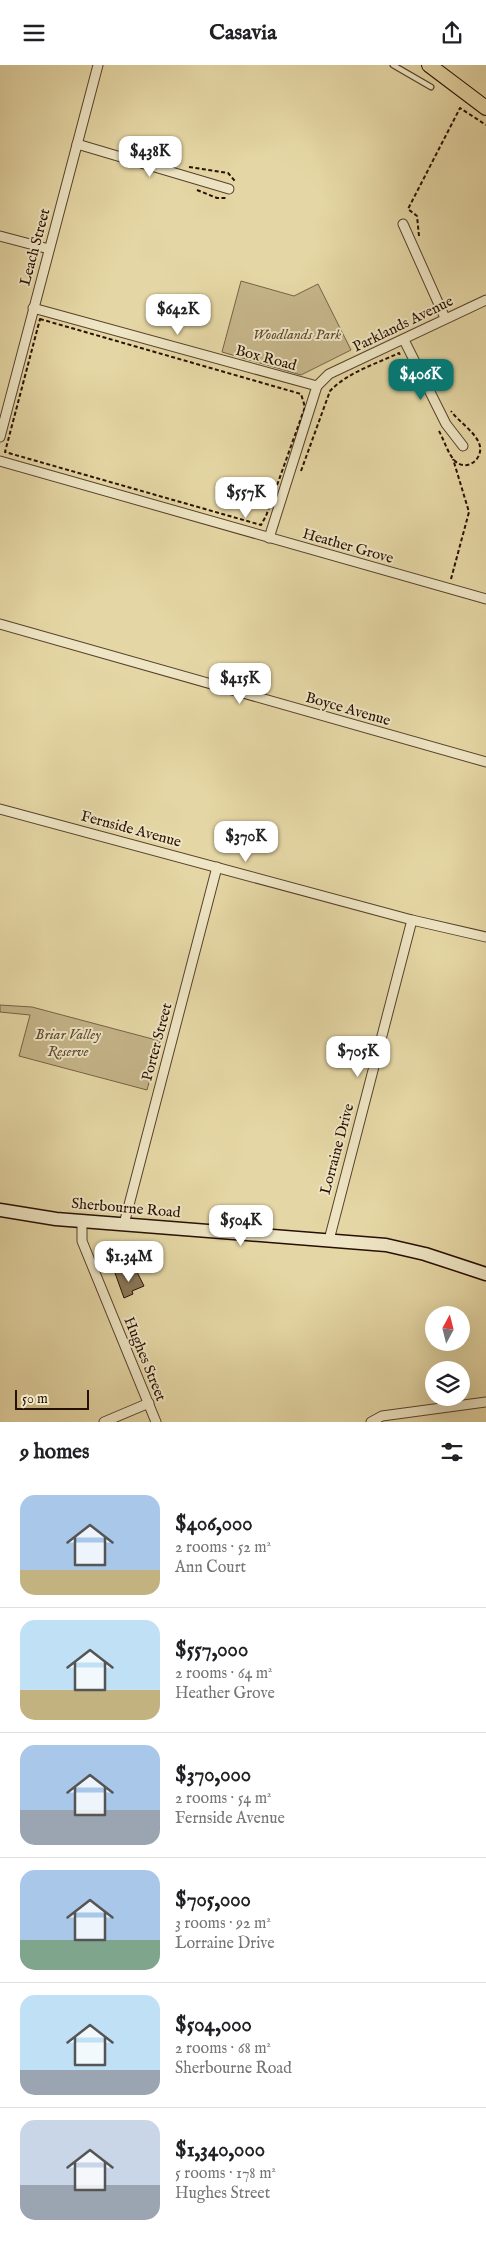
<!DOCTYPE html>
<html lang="en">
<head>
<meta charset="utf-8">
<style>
  body { margin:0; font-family:"IM FELL English",serif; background:#f2f2f2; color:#202124; height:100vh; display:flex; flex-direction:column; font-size:19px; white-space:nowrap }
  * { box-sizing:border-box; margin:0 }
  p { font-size:16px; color:#757577 }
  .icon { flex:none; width:28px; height:28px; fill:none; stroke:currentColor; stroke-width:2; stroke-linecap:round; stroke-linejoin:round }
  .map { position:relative; height:1357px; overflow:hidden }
  .details { display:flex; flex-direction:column; background:#fff; flex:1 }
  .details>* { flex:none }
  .needle { width:32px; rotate:7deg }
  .buttons { position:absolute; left:425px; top:1241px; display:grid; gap:10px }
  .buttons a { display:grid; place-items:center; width:45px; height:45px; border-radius:50%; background:#fff; box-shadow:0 5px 20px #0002; font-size:25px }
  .scale { position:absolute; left:15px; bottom:12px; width:74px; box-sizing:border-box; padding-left:5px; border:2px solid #280f02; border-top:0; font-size:14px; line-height:18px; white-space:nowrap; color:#280f02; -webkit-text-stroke:4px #eee5c4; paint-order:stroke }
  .price { position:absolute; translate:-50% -42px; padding:0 11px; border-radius:10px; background:#fff; color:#222; font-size:16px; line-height:32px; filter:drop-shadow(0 1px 2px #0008) }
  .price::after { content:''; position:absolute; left:50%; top:30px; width:15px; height:11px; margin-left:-8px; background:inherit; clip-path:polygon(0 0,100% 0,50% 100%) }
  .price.active { background:#0f766e; color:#fff }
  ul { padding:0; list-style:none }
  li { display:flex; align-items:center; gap:15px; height:125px; padding:0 20px }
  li+li { border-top:1px solid #e0e0e0 }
  li span { display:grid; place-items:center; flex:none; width:140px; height:100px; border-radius:15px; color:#555 }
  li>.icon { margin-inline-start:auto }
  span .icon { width:60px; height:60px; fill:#fffc; stroke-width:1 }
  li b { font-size:21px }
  h2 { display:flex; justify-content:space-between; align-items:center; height:60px; padding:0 20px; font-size:21px }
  header { display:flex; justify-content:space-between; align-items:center; height:65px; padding:0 20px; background:#fff; font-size:22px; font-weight:700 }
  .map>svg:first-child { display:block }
</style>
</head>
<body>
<header><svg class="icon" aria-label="menu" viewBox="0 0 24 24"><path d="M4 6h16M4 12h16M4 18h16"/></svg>Casavia<svg class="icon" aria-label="share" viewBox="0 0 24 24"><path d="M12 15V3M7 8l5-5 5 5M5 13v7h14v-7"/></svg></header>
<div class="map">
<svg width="486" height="1357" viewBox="0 0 486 1357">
  <rect width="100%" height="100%" fill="#e5d7a5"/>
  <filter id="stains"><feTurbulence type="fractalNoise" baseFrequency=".004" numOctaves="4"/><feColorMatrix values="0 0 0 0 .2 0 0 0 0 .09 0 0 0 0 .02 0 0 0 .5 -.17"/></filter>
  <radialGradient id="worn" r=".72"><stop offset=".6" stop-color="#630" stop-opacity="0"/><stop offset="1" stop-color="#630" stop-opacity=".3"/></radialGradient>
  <g fill="#c5b589" stroke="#766246">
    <path d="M 241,216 L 294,231 L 318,219 L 351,285 L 301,310 L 222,287 Z"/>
    <path d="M 0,940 L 32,942 L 160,976 L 147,1025 L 19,991 L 30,950 L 0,947 Z"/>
  </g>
  <path fill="#8a7757" stroke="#280f02" d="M 123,1205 L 125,1212 L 136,1205 L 144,1221 L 132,1226 L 133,1229 L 124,1233 L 115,1208 Z"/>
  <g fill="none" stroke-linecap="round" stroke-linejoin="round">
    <defs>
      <path id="lane" d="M 393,0 L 431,22"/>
      <g id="street">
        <path d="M 77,79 L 229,124"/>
        <path d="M 403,159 L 445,253"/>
        <path d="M 0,171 L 49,184"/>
        <path d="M 33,243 L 317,321"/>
        <path d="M 404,275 L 446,359 L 463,381"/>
        <path d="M 0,372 L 98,0"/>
        <path d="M 0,396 L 486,534"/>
        <path d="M 269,473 L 317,321 L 329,309 L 486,235"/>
        <path d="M 0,559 L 486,697"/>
        <path d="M 0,744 L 412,855 L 486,872"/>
        <path d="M 82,1156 L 82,1176 L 156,1357"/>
        <path d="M 124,1159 L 217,802"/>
        <path d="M 329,1175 L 412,855"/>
        <path d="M 104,1357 L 149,1338"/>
        <path d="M 371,1357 L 382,1351 L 486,1337"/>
      </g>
      <path id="secondary" d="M 0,1145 L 56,1154 L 386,1180 L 425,1189 L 486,1209"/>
      <path id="primary" d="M 429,0 L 486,43"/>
    </defs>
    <use href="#lane" stroke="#57412b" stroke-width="7"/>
    <use href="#street" stroke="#57412b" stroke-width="11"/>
    <use href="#secondary" stroke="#280f02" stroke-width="15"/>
    <use href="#primary" stroke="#280f02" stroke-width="16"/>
    <g stroke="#280f02" stroke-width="2" stroke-dasharray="4 2.5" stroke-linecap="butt">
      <path d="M 189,102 L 228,108 L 235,116"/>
      <path d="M 197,125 L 217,133 L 226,133"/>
      <path d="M 419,171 L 417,151 L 408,144 L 460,43 L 486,60"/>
      <path d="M 40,254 L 301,329 L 305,342 L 266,451 L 261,460 L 5,387 Z"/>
      <path d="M 439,366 C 444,375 448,389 455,396 C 468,408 485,392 479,378 C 474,366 459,357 451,346"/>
      <path d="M 301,406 L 330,326 C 348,307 376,299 399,288 L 400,290"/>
      <path d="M 451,514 L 469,447 L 453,394"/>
    </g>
    <use href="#lane" stroke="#eee5c4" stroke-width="4.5"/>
    <use href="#street" stroke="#eee5c4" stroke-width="9"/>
    <use href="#secondary" stroke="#eee5c4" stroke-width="12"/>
    <use href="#primary" stroke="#e5d7a5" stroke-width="14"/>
  </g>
  <g text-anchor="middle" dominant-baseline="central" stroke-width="4" stroke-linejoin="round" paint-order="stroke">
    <g font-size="15" fill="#280f02" stroke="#eee5c4">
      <text transform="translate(35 182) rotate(-75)">Leach Street</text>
      <text transform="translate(403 259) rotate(-26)">Parklands Avenue</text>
      <text transform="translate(266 293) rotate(15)">Box Road</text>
      <text transform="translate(348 481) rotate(16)">Heather Grove</text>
      <text transform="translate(348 644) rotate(16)">Boyce Avenue</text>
      <text transform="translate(131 764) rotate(15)">Fernside Avenue</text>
      <text transform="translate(157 977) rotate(-75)">Porter Street</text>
      <text transform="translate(337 1084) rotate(-75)">Lorraine Drive</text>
      <text transform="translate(126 1143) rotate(5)">Sherbourne Road</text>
      <text transform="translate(145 1294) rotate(68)">Hughes Street</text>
    </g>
    <g font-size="15" font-style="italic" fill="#5f4931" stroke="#eee5c4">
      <text x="297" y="269">Woodlands Park</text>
      <text x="68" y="969">Briar Valley<tspan x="68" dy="17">Reserve</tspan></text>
    </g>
  </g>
  <rect width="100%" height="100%" filter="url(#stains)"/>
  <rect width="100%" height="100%" fill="url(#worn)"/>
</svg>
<div class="buttons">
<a><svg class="needle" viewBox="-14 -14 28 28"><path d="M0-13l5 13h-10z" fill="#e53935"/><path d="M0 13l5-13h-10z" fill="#757577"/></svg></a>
<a><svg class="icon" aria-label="layers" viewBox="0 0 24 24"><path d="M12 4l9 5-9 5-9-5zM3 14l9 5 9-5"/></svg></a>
</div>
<div class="scale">50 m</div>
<b class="price" style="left:150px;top:113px">$438K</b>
<b class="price" style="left:178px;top:271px">$642K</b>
<b class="price active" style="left:421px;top:336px">$406K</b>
<b class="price" style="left:246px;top:454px">$557K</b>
<b class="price" style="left:240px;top:640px">$415K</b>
<b class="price" style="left:246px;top:798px">$370K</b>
<b class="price" style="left:358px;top:1013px">$705K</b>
<b class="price" style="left:241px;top:1182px">$504K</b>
<b class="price" style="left:129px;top:1218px">$1.34M</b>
</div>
<section class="details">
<h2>9 homes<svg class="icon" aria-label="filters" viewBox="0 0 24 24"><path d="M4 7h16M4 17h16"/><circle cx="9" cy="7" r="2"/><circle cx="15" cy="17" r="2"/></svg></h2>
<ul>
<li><span style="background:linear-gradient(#a9c7e8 75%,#c2b280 0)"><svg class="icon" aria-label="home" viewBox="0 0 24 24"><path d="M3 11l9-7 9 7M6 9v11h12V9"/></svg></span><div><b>$406,000</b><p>2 rooms · 52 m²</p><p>Ann Court</p></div></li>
<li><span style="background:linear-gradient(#bfe0f5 70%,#c2b280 0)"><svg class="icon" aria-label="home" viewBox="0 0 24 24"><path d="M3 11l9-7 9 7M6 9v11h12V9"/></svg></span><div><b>$557,000</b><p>2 rooms · 64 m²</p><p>Heather Grove</p></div></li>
<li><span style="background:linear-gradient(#a9c7e8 65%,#9aa5b1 0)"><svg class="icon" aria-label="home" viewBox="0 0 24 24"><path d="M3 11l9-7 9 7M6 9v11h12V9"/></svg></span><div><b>$370,000</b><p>2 rooms · 54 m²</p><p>Fernside Avenue</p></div></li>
<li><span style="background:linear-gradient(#a9c7e8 70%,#7fa58c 0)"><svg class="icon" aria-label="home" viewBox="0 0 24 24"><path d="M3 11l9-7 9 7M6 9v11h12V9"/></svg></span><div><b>$705,000</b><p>3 rooms · 92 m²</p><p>Lorraine Drive</p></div></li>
<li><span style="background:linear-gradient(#bfe0f5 75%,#9aa5b1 0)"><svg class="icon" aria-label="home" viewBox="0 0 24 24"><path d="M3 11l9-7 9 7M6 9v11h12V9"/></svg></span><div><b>$504,000</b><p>2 rooms · 68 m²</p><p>Sherbourne Road</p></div></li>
<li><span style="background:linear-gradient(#c9d6e8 65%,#9aa5b1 0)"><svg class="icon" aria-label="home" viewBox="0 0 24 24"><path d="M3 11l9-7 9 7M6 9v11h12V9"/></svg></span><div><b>$1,340,000</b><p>5 rooms · 178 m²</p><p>Hughes Street</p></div></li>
</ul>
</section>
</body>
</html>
